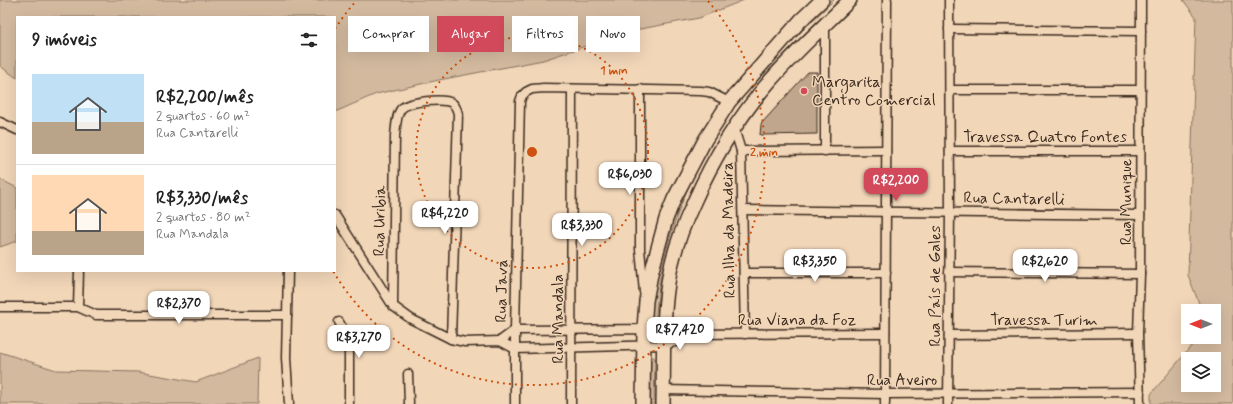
<!DOCTYPE html>
<html lang="pt">
<head>
<meta charset="utf-8">
<style>
  body { margin:0; font-family:Mynerve,sans-serif; background:#f6f6f6; color:#222; height:100vh; display:flex; flex-direction:column; font-size:15px; white-space:nowrap }
  * { box-sizing:border-box; margin:0 }
  p { font-size:13px; color:#767676 }
  .icon { flex:none; width:22px; height:22px; fill:none; stroke:currentColor; stroke-width:2; stroke-linecap:round; stroke-linejoin:round }
  .map { position:relative; flex:1; overflow:hidden }
  .details { position:absolute; left:16px; top:16px; width:320px; height:256px; display:flex; flex-direction:column; background:#fff; border-radius:0px; box-shadow:0 4px 16px #0002 }
  .details>* { flex:none }
  .guide { position:absolute; left:348px; top:16px; width:380px; height:36px; display:flex; gap:8px }
  .needle { width:26px; rotate:270deg }
  .buttons { position:absolute; left:1181px; top:304px; display:grid; gap:8px }
  .buttons a { display:grid; place-items:center; width:40px; height:40px; border-radius:0px; background:#fff; box-shadow:0 4px 16px #0002; font-size:20px }
  .price { position:absolute; translate:-50% -34px; padding:0 9px; border-radius:8px; background:#fff; color:#222; font-size:13px; line-height:26px; filter:drop-shadow(0 1px 2px #0008) }
  .price::after { content:''; position:absolute; left:50%; top:24px; width:12px; height:9px; margin-left:-6px; background:inherit; clip-path:polygon(0 0,100% 0,50% 100%) }
  .price.active { background:#d1495b; color:#fff }
  ul { padding:0; list-style:none }
  li { display:flex; align-items:center; gap:12px; height:100px; padding:0 16px }
  li+li { border-top:1px solid #e0e0e0 }
  li span { display:grid; place-items:center; flex:none; width:112px; height:80px; border-radius:0px; color:#555 }
  li>.icon { margin-inline-start:auto }
  span .icon { width:48px; height:48px; fill:#fffc; stroke-width:1 }
  li b { font-size:17px }
  h2 { display:flex; justify-content:space-between; align-items:center; height:48px; padding:0 16px; font-size:17px }
  .tag { padding:0 14px; border-radius:0px; background:#fff; box-shadow:0 4px 16px #0002; font-size:14px; line-height:36px }
  .tag.active { background:#d1495b; color:#fff }
  .map>svg:first-child { display:block }
</style>
</head>
<body>
<div class="map">
<svg width="1233" height="404" viewBox="0 0 1233 404">
  <rect width="100%" height="100%" fill="#f1d6b8"/>
  <filter id="ink" filterUnits="userSpaceOnUse"><feTurbulence type="fractalNoise" baseFrequency=".025" numOctaves="2"/><feDisplacementMap in="SourceGraphic" scale="8" xChannelSelector="R" yChannelSelector="G"/><feConvolveMatrix kernelMatrix="1 2 1 2 8 2 1 2 1" color-interpolation-filters="sRGB"/></filter>
  <g filter="url(#ink)">
    <g fill="#d3ba9f" stroke="#87725e" fill-rule="evenodd">
      <path d="M 0,0 L 744,0 L 699,18 L 635,30 L 543,60 L 439,80 L 376,94 L 335,112 L 335,17 L 17,17 L 17,78 L 0,66 Z"/>
      <path d="M 819,0 L 834,0 C 802,31 769,61 741,96 C 704,142 672,216 661,274 C 658,290 657,306 655,322 L 654,324 L 648,323 L 667,221 L 716,116 Z"/>
      <path d="M 1183,0 L 1233,0 L 1233,404 L 1151,404 L 1151,394 L 1194,343 L 1195,337 L 1214,337 L 1214,311 L 1200,311 L 1200,306 L 1188,275 L 1196,17 ZM 1188,359 L 1214,359 L 1214,385 L 1188,385 Z"/>
      <path d="M 0,179 L 17,188 L 17,241 L 0,247 Z"/>
      <path d="M 0,352 L 56,370 L 138,372 L 196,382 L 258,358 L 257,404 L 0,404 Z"/>
      <path d="M 651,356 L 655,358 L 654,404 L 647,404 L 648,357 Z"/>
    </g>
    <path fill="#bfa68d" stroke="#3b2a1e" d="M 808,72 L 817,72 L 817,134 L 760,135 L 761,124 Z"/>
    <g fill="none" stroke-linecap="round" stroke-linejoin="round">
      <defs>
        <g id="minor">
          <path d="M 825,25 L 825,151"/>
          <path d="M 949,29 L 1141,31"/>
          <path d="M 640,89 L 640,249 L 644,292"/>
          <path d="M 950,90 L 1141,90"/>
          <path d="M 0,122 L 17,130"/>
          <path d="M 734,128 L 741,151 L 886,150"/>
          <path d="M 741,151 L 745,334"/>
          <path d="M 950,151 L 1140,151"/>
          <path d="M 743,210 L 1140,215"/>
          <path d="M 335,215 L 393,306 L 411,319 L 451,339 L 465,342 L 500,341 L 515,349 L 663,345 L 675,342 L 685,334"/>
          <path d="M 288,271 L 286,358 L 289,404"/>
          <path d="M 949,272 L 1140,274"/>
          <path d="M 744,273 L 886,273"/>
          <path d="M 393,306 L 395,136 C 396,128 396,115 401,109 C 408,101 444,98 452,103 C 456,106 457,109 458,114 L 451,339"/>
          <path d="M 0,307 L 78,307 L 96,315 L 287,315"/>
          <path d="M 78,307 L 79,271"/>
          <path d="M 339,322 L 349,339 L 349,404"/>
          <path d="M 949,335 L 1138,333"/>
          <path d="M 500,341 L 515,330 L 663,329 L 675,330 L 685,334 L 885,333"/>
          <path d="M 408,374 L 409,404"/>
          <path d="M 663,390 L 885,394 L 1140,392"/>
          <path d="M 515,404 L 515,330 L 520,101 L 522,96 L 526,92 L 532,89 L 544,88 L 701,91 L 709,92 L 729,102"/>
          <path d="M 571,404 L 572,89"/>
          <path d="M 885,404 L 887,0"/>
          <path d="M 948,404 L 950,212 L 949,0"/>
          <path d="M 1140,404 L 1138,333 L 1140,274 L 1141,0"/>
        </g>
        <g id="primary">
          <path d="M 643,404 L 644,329 L 646,301 L 651,274 L 658,248 L 666,219 L 674,199 L 705,140 L 729,102 L 801,20 L 822,0"/>
          <path d="M 663,404 C 664,364 662,323 668,283 C 672,255 682,228 694,202 C 713,159 738,118 769,82 C 794,53 823,27 850,0"/>
        </g>
      </defs>
      <use href="#minor" stroke="#3b2a1e" stroke-width="11"/>
      <use href="#primary" stroke="#3b2a1e" stroke-width="16"/>
      <use href="#minor" stroke="#f1d6b8" stroke-width="8"/>
      <use href="#primary" stroke="#f1d6b8" stroke-width="13"/>
    </g>
  </g>
  <g fill="none" stroke="#ce520f" stroke-width="2" stroke-dasharray="2 4">
    <circle cx="532" cy="152" r="116"/>
    <path d="M335 29A232 232 0 0 1 356 1M708 1A232 232 0 1 1 333 271"/>
  </g>
  <circle fill="#d1495b" stroke="#f1d6b8" stroke-width="1.5" cx="804" cy="91" r="4"/>
  <g text-anchor="middle" dominant-baseline="central" stroke-width="3" stroke-linejoin="round" paint-order="stroke">
    <g font-size="16" fill="#3b2a1e" stroke="#f1d6b8" text-anchor="start">
      <text x="812" y="82">Margarita<tspan x="812" dy="18">Centro Comercial</tspan></text>
    </g>
    <g font-size="16" fill="#3b2a1e" stroke="#f1d6b8">
      <text x="1045" y="137">Travessa Quatro Fontes</text>
      <text transform="translate(1014 199) rotate(1)">Rua Cantarelli</text>
      <text transform="translate(1126 202) rotate(-90)">Rua Munique</text>
      <text transform="translate(380 221) rotate(-89)">Rua Uribia</text>
      <text transform="translate(729 230) rotate(-91)">Rua Ilha da Madeira</text>
      <text transform="translate(935 286) rotate(-90)">Rua País de Gales</text>
      <text transform="translate(502 291) rotate(-89)">Rua Java</text>
      <text transform="translate(558 319) rotate(-90)">Rua Mandala</text>
      <text x="797" y="320">Rua Viana da Foz</text>
      <text x="1044" y="320">Travessa Turim</text>
      <text x="902" y="380">Rua Aveiro</text>
    </g>
  </g>
  <circle cx="532" cy="152" r="6" fill="#ce520f" stroke="#f1d6b8" stroke-width="2"/>
  <g font-size="12" text-anchor="middle" font-weight="bold" fill="#ce520f" stroke="#f1d6b8" stroke-width="3" stroke-linejoin="round" paint-order="stroke">
    <text x="614" y="74">1 min</text>
    <text x="764" y="156">2 min</text>
  </g>
</svg>
<div class="buttons">
<a><svg class="needle" viewBox="-14 -14 28 28"><path d="M0-13l5 13h-10z" fill="#e53935"/><path d="M0 13l5-13h-10z" fill="#767676"/></svg></a>
<a><svg class="icon" aria-label="layers" viewBox="0 0 24 24"><path d="M12 4l9 5-9 5-9-5zM3 14l9 5 9-5"/></svg></a>
</div>
<b class="price" style="left:630px;top:196px">R$6,030</b>
<b class="price active" style="left:896px;top:202px">R$2,200</b>
<b class="price" style="left:445px;top:235px">R$4,220</b>
<b class="price" style="left:582px;top:247px">R$3,330</b>
<b class="price" style="left:815px;top:283px">R$3,350</b>
<b class="price" style="left:1045px;top:283px">R$2,620</b>
<b class="price" style="left:179px;top:325px">R$2,370</b>
<b class="price" style="left:680px;top:351px">R$7,420</b>
<b class="price" style="left:359px;top:359px">R$3,270</b>
<div class="guide">
<a class="tag">Comprar</a>
<a class="tag active">Alugar</a>
<a class="tag">Filtros</a>
<a class="tag">Novo</a>
</div>
<section class="details">
<h2>9 imóveis<svg class="icon" aria-label="filters" viewBox="0 0 24 24"><path d="M4 7h16M4 17h16"/><circle cx="9" cy="7" r="2"/><circle cx="15" cy="17" r="2"/></svg></h2>
<ul>
<li><span style="background:linear-gradient(#bfe0f5 60%,#b9a48a 0)"><svg class="icon" aria-label="home" viewBox="0 0 24 24"><path d="M3 11l9-7 9 7M6 9v11h12V9"/></svg></span><div><b>R$2,200/mês</b><p>2 quartos · 60 m²</p><p>Rua Cantarelli</p></div></li>
<li><span style="background:linear-gradient(#ffd9b3 70%,#b9a48a 0)"><svg class="icon" aria-label="home" viewBox="0 0 24 24"><path d="M3 11l9-7 9 7M6 9v11h12V9"/></svg></span><div><b>R$3,330/mês</b><p>2 quartos · 80 m²</p><p>Rua Mandala</p></div></li>
</ul>
</section>
</div>
</body>
</html>
